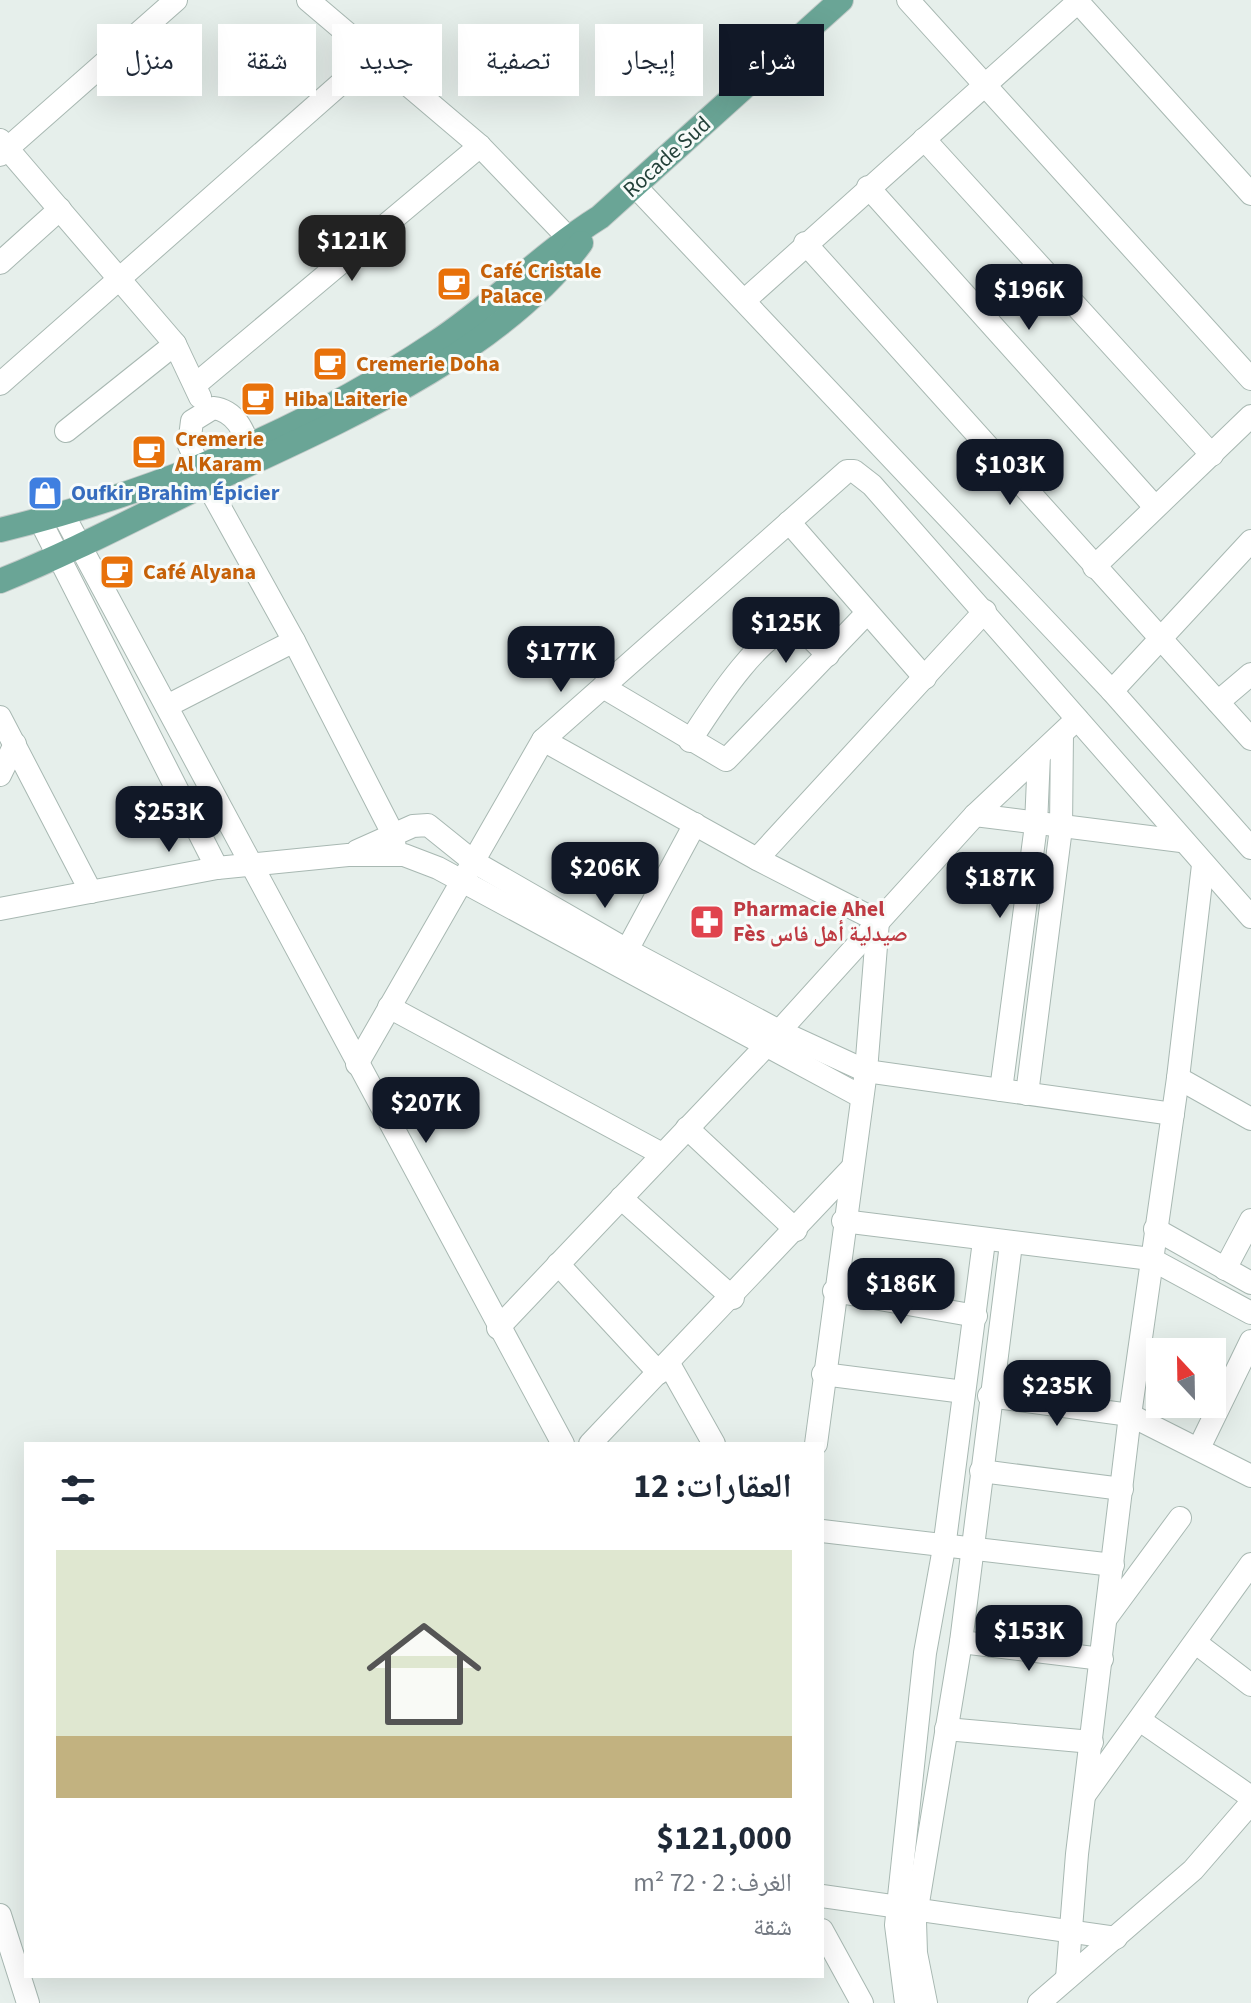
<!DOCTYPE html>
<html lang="ar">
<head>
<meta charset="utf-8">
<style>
  body { margin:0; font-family:"Source Sans 3","Noto Naskh Arabic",sans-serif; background:#f2f2f3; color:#1f2937; direction:rtl; height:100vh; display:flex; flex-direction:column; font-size:30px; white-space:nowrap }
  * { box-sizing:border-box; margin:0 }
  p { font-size:26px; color:#747a83 }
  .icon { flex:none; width:44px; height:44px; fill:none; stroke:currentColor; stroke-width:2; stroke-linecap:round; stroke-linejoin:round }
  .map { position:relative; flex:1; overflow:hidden; direction:ltr }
  .sheet { position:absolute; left:24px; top:1442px; width:800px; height:536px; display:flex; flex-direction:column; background:#fff; border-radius:0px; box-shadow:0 8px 32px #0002; direction:rtl }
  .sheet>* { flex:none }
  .guide { position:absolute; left:24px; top:24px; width:800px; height:72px; direction:rtl; display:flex; gap:16px }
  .needle { width:52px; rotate:338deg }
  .buttons { position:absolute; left:1146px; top:1338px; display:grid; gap:16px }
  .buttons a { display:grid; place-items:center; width:80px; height:80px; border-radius:0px; background:#fff; box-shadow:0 8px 32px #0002; font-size:40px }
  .price { position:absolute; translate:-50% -68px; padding:0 18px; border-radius:16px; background:#111827; color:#fff; font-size:26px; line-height:52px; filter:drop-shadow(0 2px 4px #0008) }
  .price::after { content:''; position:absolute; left:50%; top:48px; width:24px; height:18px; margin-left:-12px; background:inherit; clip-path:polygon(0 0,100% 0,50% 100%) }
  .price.on { background:#222; color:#fff }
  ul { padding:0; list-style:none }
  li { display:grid; align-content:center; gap:16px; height:424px; padding:0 32px }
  li span { display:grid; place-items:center; height:248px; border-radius:0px; color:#555 }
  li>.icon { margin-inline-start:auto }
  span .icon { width:144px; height:144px; fill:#fffc; stroke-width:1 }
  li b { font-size:34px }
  h2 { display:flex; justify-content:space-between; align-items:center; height:96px; padding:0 32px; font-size:34px }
  .tag { padding:0 28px; border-radius:0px; background:#fff; box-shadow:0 8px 32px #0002; font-size:28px; line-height:72px }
  .tag.on { background:#111827; color:#fff }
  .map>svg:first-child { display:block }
</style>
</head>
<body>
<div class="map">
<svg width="1251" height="2003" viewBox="0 0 1251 2003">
  <rect width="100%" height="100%" fill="#e6efeb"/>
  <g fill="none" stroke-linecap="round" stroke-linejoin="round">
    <defs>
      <g id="minor">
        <path d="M 308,0 L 480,146 L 578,248"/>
        <path d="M 908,0 L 1251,379"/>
        <path d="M 1078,2 L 1251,194"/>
        <path d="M 924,139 L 1212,455"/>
        <path d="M 0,140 L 175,344 L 200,397"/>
        <path d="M 0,155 L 176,0"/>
        <path d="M 635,186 L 1112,691 L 1251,848"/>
        <path d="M 868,187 L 1155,507"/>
        <path d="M 805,243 L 1251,739"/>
        <path d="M 0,263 L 60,209"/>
        <path d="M 745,300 L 1080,0"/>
        <path d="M 0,384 L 372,56"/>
        <path d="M 195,385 L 480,146"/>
        <path d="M 66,431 L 175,344"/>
        <path d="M 255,461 C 246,439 240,411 213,408 L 192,421 L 189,445 L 207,484 L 294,641 L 393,834 L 395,849"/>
        <path d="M 63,514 L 563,1444"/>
        <path d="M 40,520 L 217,868"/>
        <path d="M 789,522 L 925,678"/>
        <path d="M 1094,567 L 1251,416"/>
        <path d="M 603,687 L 726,760 L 867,613"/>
        <path d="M 1112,691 L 1251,541"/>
        <path d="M 1218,702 L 1251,674"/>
        <path d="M 167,706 L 294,641"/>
        <path d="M 0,717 L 91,892"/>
        <path d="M 543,740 L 757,859 L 878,921 L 866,1071 L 816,1444"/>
        <path d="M 690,741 C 706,716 767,618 800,627 L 828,655"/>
        <path d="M 0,775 L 15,744"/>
        <path d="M 975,815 L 1181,841"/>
        <path d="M 357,851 L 413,826 L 428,825 L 474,862 L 627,950 L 779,1031 L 866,1071 L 1173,1114"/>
        <path d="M 757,859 L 985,611"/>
        <path d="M 0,909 L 217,868 L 348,855 L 404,855 L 438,868 L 862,1097"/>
        <path d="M 620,963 L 695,824"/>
        <path d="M 389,1007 L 662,1154"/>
        <path d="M 357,1064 L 543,740 L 847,471 L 854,471 L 872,485 L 1251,917"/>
        <path d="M 1178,1078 L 1251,1119"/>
        <path d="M 1001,1090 L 1036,825 L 1039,755"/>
        <path d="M 1027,1094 L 1061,828 L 1062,734"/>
        <path d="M 687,1128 L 796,1230"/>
        <path d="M 621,1198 L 733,1298"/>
        <path d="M 843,1221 L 1151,1259 L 1251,1313"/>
        <path d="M 1155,1229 L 1251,1283"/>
        <path d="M 558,1264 L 659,1373"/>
        <path d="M 1225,1269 L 1251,1220"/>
        <path d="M 834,1291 L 976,1316"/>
        <path d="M 498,1328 L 765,1047 L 975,815 L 1077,719"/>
        <path d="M 669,1364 L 714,1444"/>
        <path d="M 823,1374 L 964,1392"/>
        <path d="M 989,1396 L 1130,1415 L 1251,1476"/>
        <path d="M 590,1444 L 851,1169"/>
        <path d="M 1199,1448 L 1251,1341"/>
        <path d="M 981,1471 L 1122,1489"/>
        <path d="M 822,1531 L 1113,1565"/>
        <path d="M 1107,1617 L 1180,1518"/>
        <path d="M 961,1642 L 1102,1659"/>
        <path d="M 1196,1643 L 1251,1685"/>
        <path d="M 1141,1721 L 1251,1797"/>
        <path d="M 946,1729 L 1092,1742"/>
        <path d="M 1086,1793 L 1251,1564"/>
        <path d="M 822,1896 L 1116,1938"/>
        <path d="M 0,1915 L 28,2003"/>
        <path d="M 822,1930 L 862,2003"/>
        <path d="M 1067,1978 L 1077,1854 L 1130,1415 L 1178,1078 L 1203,865"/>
        <path d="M 906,2003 L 896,1925 L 925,1653 L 944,1548 L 984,1241"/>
        <path d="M 926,2003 L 916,1953 L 915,1921 L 961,1642 L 1011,1244"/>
        <path d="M 1039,2003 L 1193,1870 L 1251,1803"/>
      </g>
      <g id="major">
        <path d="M 0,530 C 153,493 304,431 435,343 C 493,305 541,254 600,217 L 841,0"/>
        <path d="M 0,581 C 70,553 136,518 204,485 C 329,426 497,357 581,243"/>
      </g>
    </defs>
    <use href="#minor" stroke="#a8b8b2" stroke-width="24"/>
    <use href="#major" stroke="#c2cac8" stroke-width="26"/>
    <use href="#minor" stroke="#fff" stroke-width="22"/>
    <use href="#major" stroke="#6aa596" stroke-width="24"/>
  </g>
  <defs>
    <symbol id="cafe-square" viewBox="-11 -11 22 22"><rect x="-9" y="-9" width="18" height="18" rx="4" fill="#e8710a" stroke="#f7fbf9"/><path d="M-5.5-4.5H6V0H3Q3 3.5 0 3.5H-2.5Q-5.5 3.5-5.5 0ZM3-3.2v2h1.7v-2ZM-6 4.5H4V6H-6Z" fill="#fff"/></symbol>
    <symbol id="shop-square" viewBox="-11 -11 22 22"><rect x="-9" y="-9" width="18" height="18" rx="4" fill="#3f7fe0" stroke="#f7fbf9"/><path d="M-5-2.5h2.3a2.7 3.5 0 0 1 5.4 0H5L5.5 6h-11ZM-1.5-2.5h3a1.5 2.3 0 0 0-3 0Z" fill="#fff"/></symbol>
    <symbol id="pharmacy-square" viewBox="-11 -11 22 22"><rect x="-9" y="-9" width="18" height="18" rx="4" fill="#e0444e" stroke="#f7fbf9"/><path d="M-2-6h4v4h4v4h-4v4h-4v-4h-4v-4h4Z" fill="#fff"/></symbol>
  </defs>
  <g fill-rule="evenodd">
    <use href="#cafe-square" x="434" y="264" width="40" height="40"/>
    <use href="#cafe-square" x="310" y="344" width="40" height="40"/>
    <use href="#cafe-square" x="238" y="379" width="40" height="40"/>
    <use href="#cafe-square" x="129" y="432" width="40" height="40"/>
    <use href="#shop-square" x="25" y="473" width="40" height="40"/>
    <use href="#cafe-square" x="97" y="552" width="40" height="40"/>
    <use href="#pharmacy-square" x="687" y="902" width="40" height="40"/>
  </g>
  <g text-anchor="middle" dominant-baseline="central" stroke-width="6" stroke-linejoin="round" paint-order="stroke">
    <g font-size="22" fill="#24423a" stroke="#f7fbf9">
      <text transform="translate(667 157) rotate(-42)">Rocade Sud</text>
    </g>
    <g font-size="22" font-weight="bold" fill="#c56008" stroke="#f7fbf9" text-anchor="start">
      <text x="480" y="271">Café Cristale<tspan x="480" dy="25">Palace</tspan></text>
      <text x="356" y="364">Cremerie Doha</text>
      <text x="284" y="399">Hiba Laiterie</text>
      <text x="175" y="439">Cremerie<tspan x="175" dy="25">Al Karam</tspan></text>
      <text x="143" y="572">Café Alyana</text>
    </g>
    <g font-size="22" font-weight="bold" fill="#366cbe" stroke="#f7fbf9" text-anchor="start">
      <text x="71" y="493">Oufkir Brahim Épicier</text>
    </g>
    <g font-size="22" font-weight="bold" fill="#be3a42" stroke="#f7fbf9" text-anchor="start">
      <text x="733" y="909">Pharmacie Ahel<tspan x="733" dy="25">Fès صيدلية أهل فاس</tspan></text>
    </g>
  </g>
</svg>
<div class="buttons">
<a><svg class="needle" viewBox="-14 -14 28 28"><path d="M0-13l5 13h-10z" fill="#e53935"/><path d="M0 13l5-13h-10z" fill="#747a83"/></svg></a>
</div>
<b class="price on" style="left:352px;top:283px">$121K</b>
<b class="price" style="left:1029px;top:332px">$196K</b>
<b class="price" style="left:1010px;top:507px">$103K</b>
<b class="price" style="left:786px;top:665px">$125K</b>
<b class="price" style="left:561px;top:694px">$177K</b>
<b class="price" style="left:169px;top:854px">$253K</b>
<b class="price" style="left:605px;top:910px">$206K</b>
<b class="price" style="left:1000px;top:920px">$187K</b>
<b class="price" style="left:426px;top:1145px">$207K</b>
<b class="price" style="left:901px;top:1326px">$186K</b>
<b class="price" style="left:1057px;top:1428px">$235K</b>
<b class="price" style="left:1029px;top:1673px">$153K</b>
<div class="guide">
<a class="tag on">شراء</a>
<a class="tag">إيجار</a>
<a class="tag">تصفية</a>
<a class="tag">جديد</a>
<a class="tag">شقة</a>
<a class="tag">منزل</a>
</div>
<section class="sheet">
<h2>العقارات: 12<svg class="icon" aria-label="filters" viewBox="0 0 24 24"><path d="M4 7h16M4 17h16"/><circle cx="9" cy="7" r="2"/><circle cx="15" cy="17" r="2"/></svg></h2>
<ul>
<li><span style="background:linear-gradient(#dfe7d0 75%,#c2b280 0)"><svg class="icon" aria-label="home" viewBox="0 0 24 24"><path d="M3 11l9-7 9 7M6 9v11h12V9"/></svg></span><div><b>$121,000</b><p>الغرف: 2 · 72 m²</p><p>شقة</p></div></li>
</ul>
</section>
</div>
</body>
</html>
